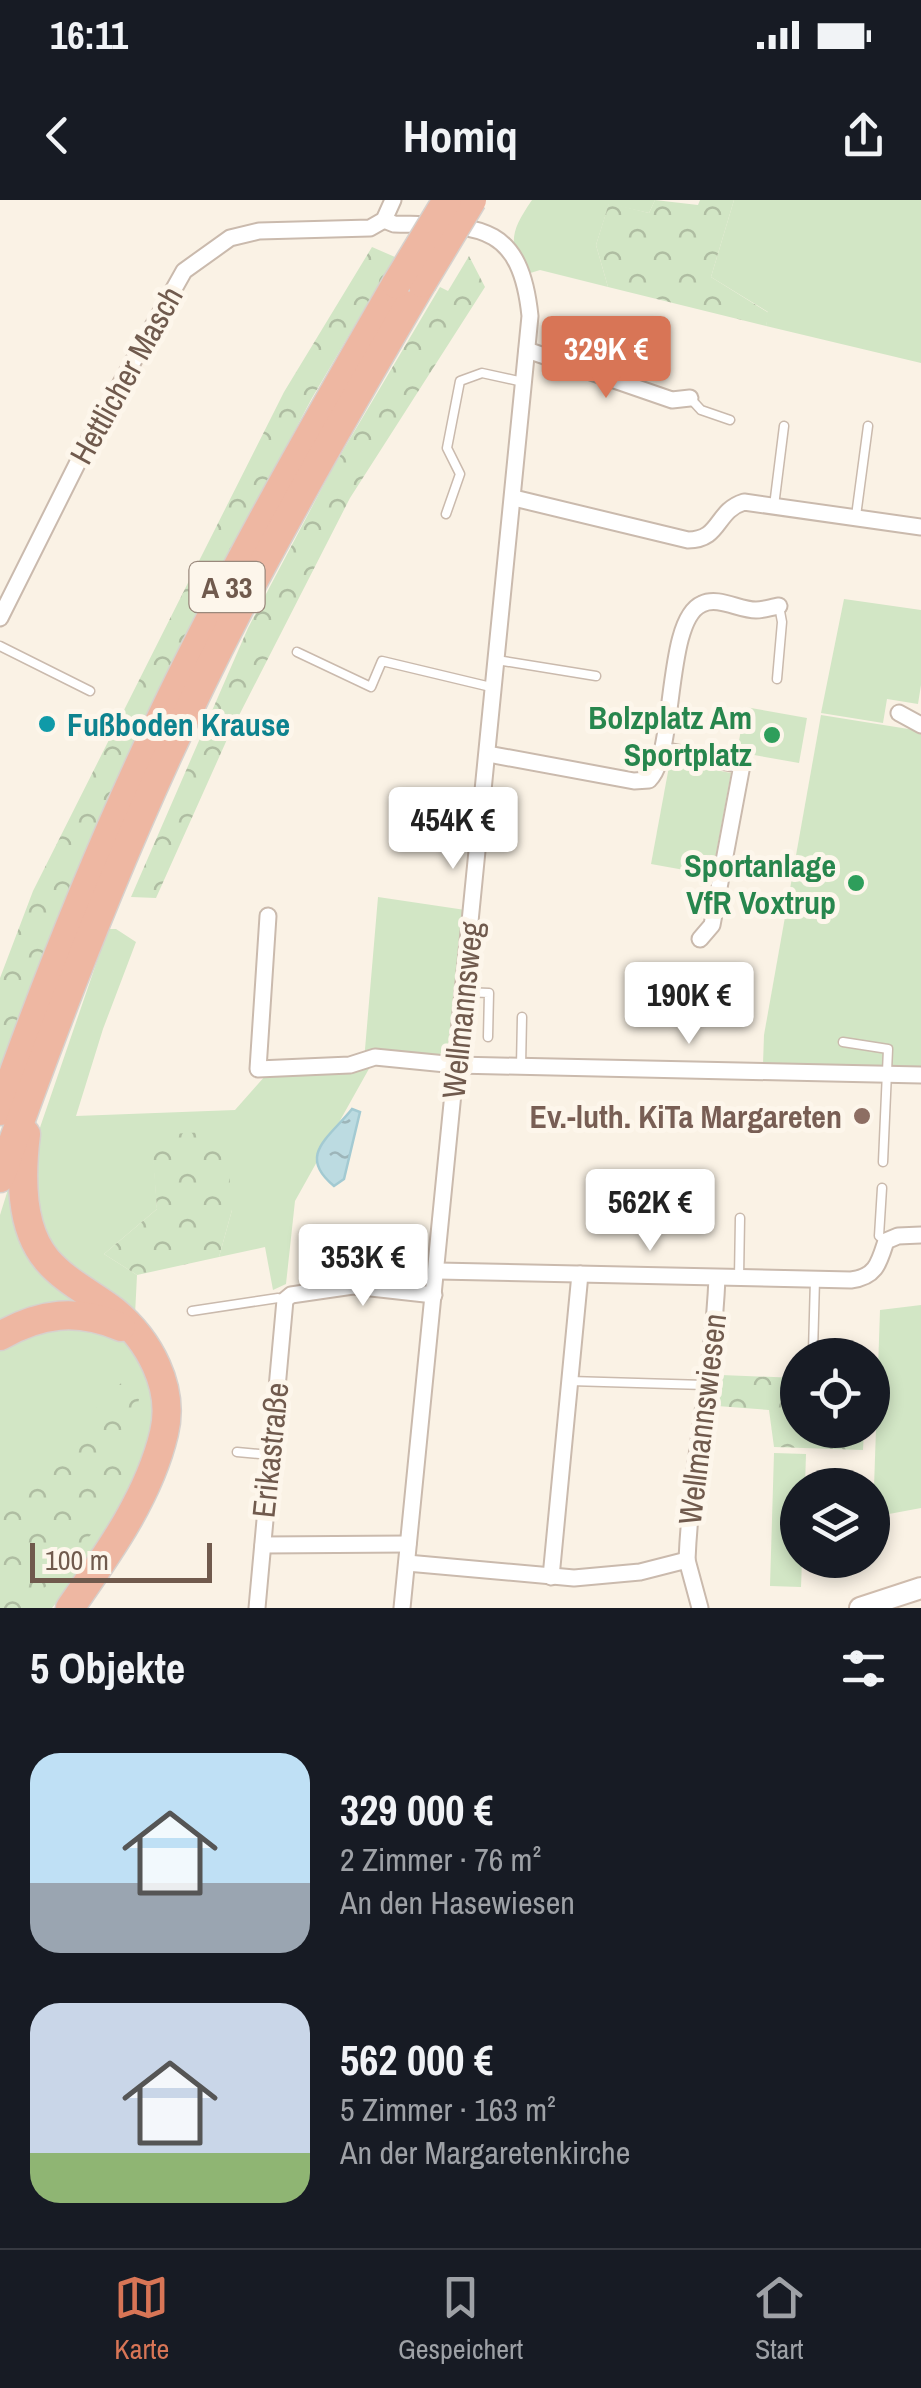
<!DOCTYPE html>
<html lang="de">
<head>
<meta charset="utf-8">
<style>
  body { margin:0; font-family:"Archivo Narrow",sans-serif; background:#20242c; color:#f1f3f6; height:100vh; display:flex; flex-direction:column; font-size:38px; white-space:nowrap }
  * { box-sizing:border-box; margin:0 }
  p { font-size:32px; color:#9ea1a6 }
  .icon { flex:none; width:55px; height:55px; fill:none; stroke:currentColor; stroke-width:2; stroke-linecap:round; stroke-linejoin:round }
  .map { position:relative; height:1408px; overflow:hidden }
  .sheet { display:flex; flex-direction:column; background:#171b24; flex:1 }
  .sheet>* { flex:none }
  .controls { position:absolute; left:780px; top:1138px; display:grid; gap:20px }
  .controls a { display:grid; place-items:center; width:110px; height:110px; border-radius:50%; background:#171b24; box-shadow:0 5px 15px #0003; font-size:50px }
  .scale { position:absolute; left:30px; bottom:25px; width:182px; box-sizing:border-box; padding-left:10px; border:5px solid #705a4d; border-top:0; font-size:28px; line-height:35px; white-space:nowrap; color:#705a4d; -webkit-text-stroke:8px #fdf6eb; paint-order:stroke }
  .price { position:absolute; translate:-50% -85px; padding:0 22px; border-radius:10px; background:#fff; color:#222; font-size:32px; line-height:65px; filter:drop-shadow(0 2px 5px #0008) }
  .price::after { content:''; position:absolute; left:50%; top:60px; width:30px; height:22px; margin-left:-15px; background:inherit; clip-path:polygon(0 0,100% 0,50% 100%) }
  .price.selected { background:#d87556; color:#fff }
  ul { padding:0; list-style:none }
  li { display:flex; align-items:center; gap:30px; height:250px; padding:0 30px }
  li span { display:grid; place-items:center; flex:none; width:280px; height:200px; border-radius:30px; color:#555 }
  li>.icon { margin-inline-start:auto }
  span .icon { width:120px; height:120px; fill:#fffc; stroke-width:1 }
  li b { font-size:42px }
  h2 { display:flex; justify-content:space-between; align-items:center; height:120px; padding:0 30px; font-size:42px }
  .status { display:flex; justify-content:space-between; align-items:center; height:70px; padding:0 50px; background:#171b24; direction:ltr }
  .status svg { height:28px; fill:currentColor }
  header { display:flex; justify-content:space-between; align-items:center; height:130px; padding:0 30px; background:#171b24; font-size:45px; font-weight:800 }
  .menu { display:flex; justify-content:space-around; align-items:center; height:140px; border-top:2px solid #363941; background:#171b24; font-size:28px; color:#9ea1a6 }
  .menu a { display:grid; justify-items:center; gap:5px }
  .menu .selected { color:#d87556 }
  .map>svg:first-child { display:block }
</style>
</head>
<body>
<div class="status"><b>16:11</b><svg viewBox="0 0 49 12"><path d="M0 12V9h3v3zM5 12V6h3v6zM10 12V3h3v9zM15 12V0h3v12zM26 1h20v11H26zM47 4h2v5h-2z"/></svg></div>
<header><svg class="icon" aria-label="back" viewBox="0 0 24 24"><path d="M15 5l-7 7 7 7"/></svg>Homiq<svg class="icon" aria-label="share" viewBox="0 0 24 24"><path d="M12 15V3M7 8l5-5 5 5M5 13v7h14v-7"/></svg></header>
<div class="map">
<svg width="921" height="1408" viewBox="0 0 921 1408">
  <defs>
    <pattern id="forest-crowns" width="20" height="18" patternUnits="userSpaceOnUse" patternTransform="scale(2.5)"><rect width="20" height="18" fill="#d2e6c5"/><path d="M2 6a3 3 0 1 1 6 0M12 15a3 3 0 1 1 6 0" fill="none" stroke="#afbda2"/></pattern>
    <pattern id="water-ripples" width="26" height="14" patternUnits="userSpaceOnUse" patternTransform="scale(2.5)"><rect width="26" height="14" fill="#bcdbe1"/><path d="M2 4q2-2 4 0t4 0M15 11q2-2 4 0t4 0" fill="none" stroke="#9db5b9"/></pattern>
  </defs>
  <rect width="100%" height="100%" fill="#faf2e5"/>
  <g fill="#d2e6c5">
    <path d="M 532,0 L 655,0 L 649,13 L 609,4 L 596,45 L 608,87 L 540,70 L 524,75 C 508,41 511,31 532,0 Z"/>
    <path d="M 734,0 L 921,0 L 921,163 L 766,126 L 768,112 L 711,77 Z"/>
    <path d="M 844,399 L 921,410 L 921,485 L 918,504 L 887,499 L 883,523 L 821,513 Z"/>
    <path d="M 745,507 L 807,518 L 799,563 L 737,552 Z"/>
    <path d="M 821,515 L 921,531 L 921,868 L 763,864 L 764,835 Z"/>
    <path d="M 670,561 L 731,573 L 712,675 L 651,664 Z"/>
    <path d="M 378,697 L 472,711 L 456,865 L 375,858 L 295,1001 L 286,1084 L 273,1090 L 265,1047 L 219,1057 L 232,1010 L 152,935 L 157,1009 L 104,1054 L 137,1075 L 135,1115 L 55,1058 L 33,1003 L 34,945 L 108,729 L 116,729 L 136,742 L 103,829 L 76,916 L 235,910 L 266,875 L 364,861 Z"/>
    <path d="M 10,983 L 34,1036 L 108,1121 L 0,1136 L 0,1015 Z"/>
    <path d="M 921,1105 L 921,1308 L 873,1317 L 880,1110 Z"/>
    <path d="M 47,1120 L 129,1141 L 156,1179 L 150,1255 L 102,1347 L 52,1408 L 0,1408 L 0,1142 Z"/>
    <path d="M 774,1253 L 806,1254 L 805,1285 L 798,1285 L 798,1360 L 802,1360 L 801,1387 L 770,1386 Z"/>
  </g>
  <g fill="url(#forest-crowns)">
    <path d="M 655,0 L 698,5 L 700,0 L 734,0 L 711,77 L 769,113 L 766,126 L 608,87 L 596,45 L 609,3 L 649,13 Z"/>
    <path d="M 372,47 L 395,57 L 312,198 L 219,374 L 77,670 L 0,876 L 0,778 L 33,691 L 284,192 Z"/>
    <path d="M 469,56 L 485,87 L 350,298 L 229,535 L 156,698 L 131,697 L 248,428 L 332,269 L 440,87 L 448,91 Z"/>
    <path d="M 226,931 L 232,1010 L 219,1057 L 137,1075 L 104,1054 L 157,1009 L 151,935 Z"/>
    <path d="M 721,1175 L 797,1178 L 798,1230 L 864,1230 L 863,1250 L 774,1247 L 769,1210 L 717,1206 Z"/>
    <path d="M 128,1176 L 139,1199 L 122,1276 L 101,1323 L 27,1408 L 0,1408 L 0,1306 Z"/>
  </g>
  <path fill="url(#water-ripples)" stroke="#a3cad2" stroke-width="2.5" d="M 352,909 L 360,912 L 344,979 L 334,986 C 296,955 330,937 352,909 Z"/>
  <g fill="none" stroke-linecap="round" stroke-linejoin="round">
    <defs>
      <g id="lane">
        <path d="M 690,198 L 701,210 L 730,220"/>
        <path d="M 774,306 L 784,226"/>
        <path d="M 446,314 L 460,274 L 447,248 L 460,181 L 482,173 L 523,182"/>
        <path d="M 856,316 L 868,226"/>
        <path d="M 0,446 L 90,491"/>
        <path d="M 297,452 L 371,487 L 382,461 L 495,488"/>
        <path d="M 497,460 L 596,476"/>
        <path d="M 777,479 L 782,422 L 779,406"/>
        <path d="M 463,792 L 489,793 L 488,837"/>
        <path d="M 843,842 L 888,849 L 883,962"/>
        <path d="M 521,866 L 522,817"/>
        <path d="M 882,988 L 879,1036 L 886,1041"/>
        <path d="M 739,1078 L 740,1018"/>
        <path d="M 192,1111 L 278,1098 L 285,1100"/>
        <path d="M 813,1152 L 815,1079"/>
        <path d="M 570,1181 L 705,1185"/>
        <path d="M 237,1252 L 270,1255"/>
      </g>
      <g id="street">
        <path d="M 384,20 L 394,24 C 476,26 520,20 530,116 L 402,1408"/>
        <path d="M 527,150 L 672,200 L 690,198"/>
        <path d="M 514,298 L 688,340 C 721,340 715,311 744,302 L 921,327"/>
        <path d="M 0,418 L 89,240 L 184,71 L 230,38 L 259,31 L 370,28 L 384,20 L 393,0"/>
        <path d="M 899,513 L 921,525"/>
        <path d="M 662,550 L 742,565 L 712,725 L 700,739"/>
        <path d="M 488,554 L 634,581 L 649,580 C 677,553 664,420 702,404 C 718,396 739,410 756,410 C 763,410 772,407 779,406"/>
        <path d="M 268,716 L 258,869 L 350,865 L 375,857 L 456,865 L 921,875"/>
        <path d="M 438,1071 L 851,1080 C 876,1077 879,1063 886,1041 L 898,1036 L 921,1035"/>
        <path d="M 263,1345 L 408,1344"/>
        <path d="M 687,1360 C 691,1265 713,1173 717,1078"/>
        <path d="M 407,1363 L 574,1378 L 640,1372 L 687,1360 L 700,1408"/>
        <path d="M 551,1377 L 580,1074"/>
        <path d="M 257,1408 L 285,1100 L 291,1095 L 353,1086 L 434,1095"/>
      </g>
      <path id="secondary" d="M 860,1408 L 921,1388"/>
      <g id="highway">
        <path d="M 0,911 C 47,778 100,646 161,518 C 232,369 314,226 396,84"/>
        <path d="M 26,934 C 21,974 19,1027 47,1060 C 66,1082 92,1094 114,1111 C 149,1140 175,1187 164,1233 C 149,1297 107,1355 70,1408"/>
        <path d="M 0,978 C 68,786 143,594 237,413 C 295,301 358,192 422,83"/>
        <path d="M 0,1136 C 40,1113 77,1108 121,1127"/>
      </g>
    </defs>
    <use href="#lane" stroke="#cabaad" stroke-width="11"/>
    <use href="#street" stroke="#cabaad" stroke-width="19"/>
    <use href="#secondary" stroke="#cfbcad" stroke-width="24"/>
    <use href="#highway" stroke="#d7d1cd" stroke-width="31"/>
    <use href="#lane" stroke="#fff" stroke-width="8"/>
    <use href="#street" stroke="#fff" stroke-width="15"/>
    <use href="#secondary" stroke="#fff" stroke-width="20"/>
    <use href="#highway" stroke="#eeb7a2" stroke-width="28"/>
    <defs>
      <g id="highway-bridge">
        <path d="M 422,83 L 472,0"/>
        <path d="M 396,84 L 447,0"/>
      </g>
    </defs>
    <use href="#highway-bridge" stroke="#d7d1cd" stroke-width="31" stroke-linecap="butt"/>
    <use href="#highway-bridge" stroke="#eeb7a2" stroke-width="28"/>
  </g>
  <circle fill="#0f9aa8" stroke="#fdf6eb" stroke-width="4" cx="47" cy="524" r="10"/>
  <g fill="#2e9e5b" stroke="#fdf6eb" stroke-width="4">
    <circle cx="772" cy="535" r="10"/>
    <circle cx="856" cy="683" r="10"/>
  </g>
  <circle fill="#8d6e63" stroke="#fdf6eb" stroke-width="4" cx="862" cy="916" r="10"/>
  <g text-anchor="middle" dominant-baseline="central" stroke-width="10" stroke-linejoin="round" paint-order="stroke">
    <rect fill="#fdf6eb" stroke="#9a897c" stroke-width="2.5" x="189.5" y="362" width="75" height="50" rx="8"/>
    <g font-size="30" font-weight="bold" fill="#705a4d">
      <text x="227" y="387">A 33</text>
    </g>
    <g font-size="32" fill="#705a4d" stroke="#fdf6eb">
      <text transform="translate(126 175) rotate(-61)">Hettlicher Masch</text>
      <text transform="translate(462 810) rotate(-84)">Wellmannsweg</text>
      <text transform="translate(702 1219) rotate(-83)">Wellmannswiesen</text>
      <text transform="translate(270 1250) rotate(-84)">Erikastraße</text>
    </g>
    <g font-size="32" font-weight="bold" fill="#27864d" stroke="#fdf6eb" text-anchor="end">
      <text x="752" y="517">Bolzplatz Am<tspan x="752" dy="37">Sportplatz</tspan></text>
      <text x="836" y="665">Sportanlage<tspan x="836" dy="37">VfR Voxtrup</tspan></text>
    </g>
    <g font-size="32" font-weight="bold" fill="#0d838f" stroke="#fdf6eb" text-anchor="start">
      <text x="67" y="524">Fußboden Krause</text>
    </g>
    <g font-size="32" font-weight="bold" fill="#785e54" stroke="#fdf6eb" text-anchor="end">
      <text x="842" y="916">Ev.-luth. KiTa Margareten</text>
    </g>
  </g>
</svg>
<div class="controls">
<a><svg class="icon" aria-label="locate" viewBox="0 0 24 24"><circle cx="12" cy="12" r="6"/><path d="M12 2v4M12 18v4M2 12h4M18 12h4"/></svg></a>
<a><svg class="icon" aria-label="layers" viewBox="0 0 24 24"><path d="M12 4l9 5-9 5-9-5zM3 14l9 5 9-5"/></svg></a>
</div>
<div class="scale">100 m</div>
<b class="price selected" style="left:606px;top:201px">329K €</b>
<b class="price" style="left:453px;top:672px">454K €</b>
<b class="price" style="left:689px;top:847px">190K €</b>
<b class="price" style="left:650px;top:1054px">562K €</b>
<b class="price" style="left:363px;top:1109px">353K €</b>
</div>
<section class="sheet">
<h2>5 Objekte<svg class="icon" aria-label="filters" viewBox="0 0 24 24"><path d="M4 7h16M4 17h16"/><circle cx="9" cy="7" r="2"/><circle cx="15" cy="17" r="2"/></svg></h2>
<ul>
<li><span style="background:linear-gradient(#bfe0f5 65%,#9aa5b1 0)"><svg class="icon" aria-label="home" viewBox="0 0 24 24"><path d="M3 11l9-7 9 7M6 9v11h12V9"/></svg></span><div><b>329 000 €</b><p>2 Zimmer · 76 m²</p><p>An den Hasewiesen</p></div></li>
<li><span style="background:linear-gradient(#c9d6e8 75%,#8fb573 0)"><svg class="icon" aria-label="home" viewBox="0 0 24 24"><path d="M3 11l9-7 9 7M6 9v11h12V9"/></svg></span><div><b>562 000 €</b><p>5 Zimmer · 163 m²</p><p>An der Margaretenkirche</p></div></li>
</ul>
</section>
<nav class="menu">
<a class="selected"><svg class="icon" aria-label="map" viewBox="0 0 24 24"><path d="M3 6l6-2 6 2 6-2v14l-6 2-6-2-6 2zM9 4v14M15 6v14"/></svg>Karte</a>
<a><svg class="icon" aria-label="saved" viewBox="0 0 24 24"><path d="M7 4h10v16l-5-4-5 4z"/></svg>Gespeichert</a>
<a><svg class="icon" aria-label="home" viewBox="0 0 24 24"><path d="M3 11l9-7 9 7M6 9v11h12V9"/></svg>Start</a>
</nav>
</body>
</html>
